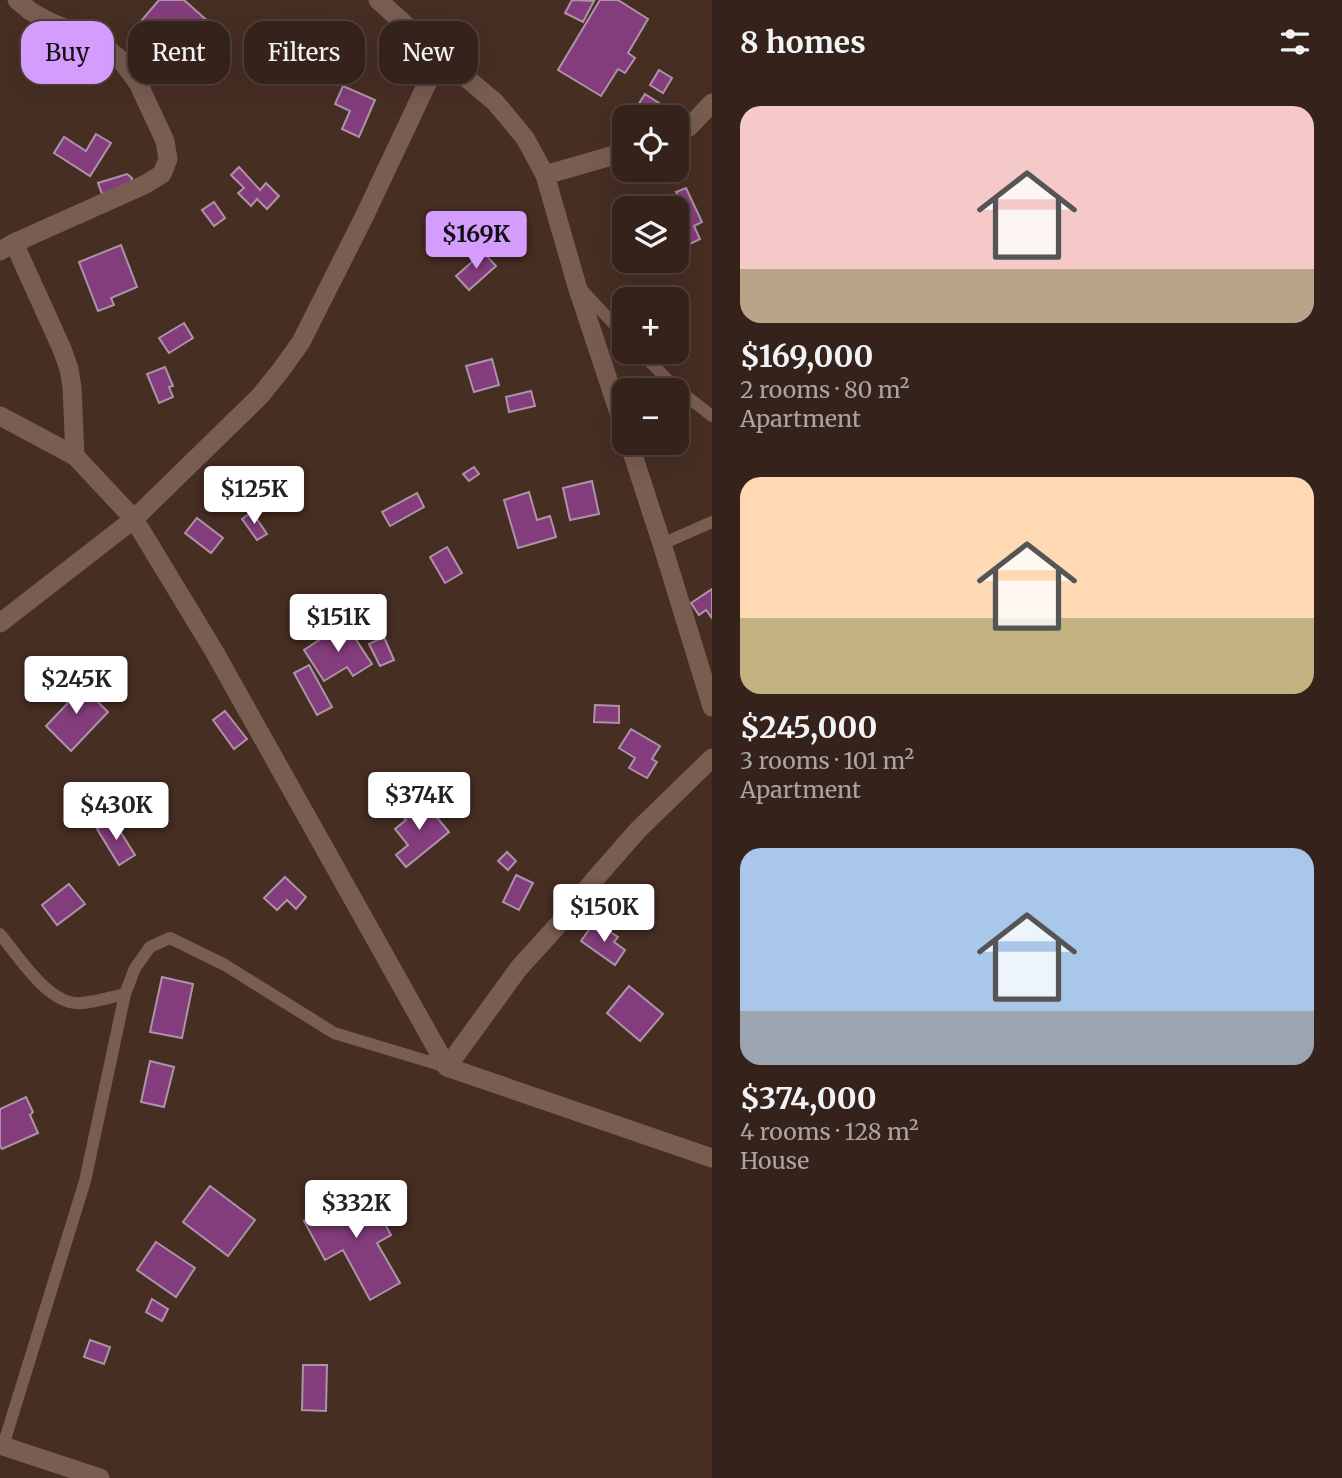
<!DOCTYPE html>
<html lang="en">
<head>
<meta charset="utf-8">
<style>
  body { margin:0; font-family:Merriweather,serif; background:#402f27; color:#f1f3f6; height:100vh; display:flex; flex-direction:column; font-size:26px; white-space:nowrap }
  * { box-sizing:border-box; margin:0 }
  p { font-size:23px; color:#aaa4a2 }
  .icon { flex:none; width:38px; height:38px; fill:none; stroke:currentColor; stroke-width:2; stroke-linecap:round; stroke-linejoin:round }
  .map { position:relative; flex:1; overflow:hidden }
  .drawer { display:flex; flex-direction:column; background:#35221a; width:630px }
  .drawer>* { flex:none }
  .guide { position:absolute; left:21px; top:21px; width:584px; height:63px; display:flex; gap:14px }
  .fabs { position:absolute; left:612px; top:105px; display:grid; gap:14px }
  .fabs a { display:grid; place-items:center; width:77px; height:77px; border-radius:14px; background:#35221a; box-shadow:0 7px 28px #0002,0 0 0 2px #4f3f39; font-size:35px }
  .price { position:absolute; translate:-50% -60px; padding:0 16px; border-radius:7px; background:#fff; color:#222; font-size:23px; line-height:46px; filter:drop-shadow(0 2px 4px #0008) }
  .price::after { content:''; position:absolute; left:50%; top:42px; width:21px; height:16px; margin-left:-10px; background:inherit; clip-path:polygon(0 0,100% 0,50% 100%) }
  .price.selected { background:#d49cfc; color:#111 }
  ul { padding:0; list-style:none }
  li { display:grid; align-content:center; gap:14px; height:371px; padding:0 28px }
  li span { display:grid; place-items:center; height:217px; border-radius:21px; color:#555 }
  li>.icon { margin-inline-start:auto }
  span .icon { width:126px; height:126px; fill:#fffc; stroke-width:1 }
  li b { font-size:30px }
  h2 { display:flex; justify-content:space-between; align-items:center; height:84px; padding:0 28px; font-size:30px }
  .chip { padding:0 24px; border-radius:21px; background:#35221a; box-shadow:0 7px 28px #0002,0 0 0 2px #4f3f39; font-size:24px; line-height:63px }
  .chip.selected { background:#d49cfc; color:#111 }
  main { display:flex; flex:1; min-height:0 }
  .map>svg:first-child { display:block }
</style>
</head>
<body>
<main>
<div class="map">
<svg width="712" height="1478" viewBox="0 0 712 1478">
  <rect width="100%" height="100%" fill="#472e23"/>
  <g fill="#843d7c" stroke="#ac93a8" stroke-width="2">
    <path d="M 159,0 L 184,0 L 210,23 L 197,37 L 185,27 L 170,44 L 142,20 Z"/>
    <path d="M 572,0 L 594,1 L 583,22 L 565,13 Z"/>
    <path d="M 600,0 L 618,0 L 648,19 L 628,53 L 635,58 L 625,73 L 618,69 L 601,96 L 558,70 Z"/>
    <path d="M 659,70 L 672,78 L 663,93 L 650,85 Z"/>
    <path d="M 343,86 L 375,100 L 359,137 L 342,129 L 350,111 L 335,104 Z"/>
    <path d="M 645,94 L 662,105 L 654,117 L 640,117 L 633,113 Z"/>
    <path d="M 96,134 L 111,143 L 90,176 L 54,153 L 64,137 L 86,151 Z"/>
    <path d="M 239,167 L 260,190 L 266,183 L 279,196 L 267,209 L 257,199 L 251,206 L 238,193 L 244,188 L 231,175 Z"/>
    <path d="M 127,174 L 132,178 L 131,185 L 102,194 L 98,183 Z"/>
    <path d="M 686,188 L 702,222 L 694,226 L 700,239 L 682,248 L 677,239 L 677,208 L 662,207 L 680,199 L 676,192 Z"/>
    <path d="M 214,202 L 225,218 L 214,226 L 202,210 Z"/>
    <path d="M 121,245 L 137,287 L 111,298 L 114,305 L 98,311 L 79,262 Z"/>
    <path d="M 483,252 L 496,266 L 469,290 L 456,276 Z"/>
    <path d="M 184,323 L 193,338 L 169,353 L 159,338 Z"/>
    <path d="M 492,359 L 499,385 L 474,392 L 466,366 Z"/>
    <path d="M 165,367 L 173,386 L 169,387 L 173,397 L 159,403 L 147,374 Z"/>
    <path d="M 531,391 L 535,406 L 509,412 L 506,397 Z"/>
    <path d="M 474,467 L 479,474 L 469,481 L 463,474 Z"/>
    <path d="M 592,481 L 599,514 L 570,520 L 563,488 Z"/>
    <path d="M 529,492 L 537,520 L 550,516 L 556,537 L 518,548 L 504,500 Z"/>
    <path d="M 417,493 L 424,507 L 390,526 L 382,512 Z"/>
    <path d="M 252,512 L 267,534 L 257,540 L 242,519 Z"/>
    <path d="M 197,518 L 223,538 L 211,553 L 185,533 Z"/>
    <path d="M 447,547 L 462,573 L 445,583 L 430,557 Z"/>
    <path d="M 712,589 L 712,618 L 706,610 L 699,615 L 691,603 Z"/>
    <path d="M 345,623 L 372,664 L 353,676 L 347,667 L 324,681 L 304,650 Z"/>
    <path d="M 384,637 L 394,660 L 380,666 L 369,644 Z"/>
    <path d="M 309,665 L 332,707 L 317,715 L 294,673 Z"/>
    <path d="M 75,679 L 108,712 L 71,751 L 46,726 L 68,703 L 60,694 Z"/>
    <path d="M 595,705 L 619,706 L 619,723 L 594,722 Z"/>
    <path d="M 225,711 L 247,739 L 234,749 L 213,720 Z"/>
    <path d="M 631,729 L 660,746 L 652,759 L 657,762 L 647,778 L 629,768 L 635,758 L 619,748 Z"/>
    <path d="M 421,798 L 449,832 L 406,867 L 396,855 L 408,845 L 395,829 L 406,820 L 402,815 Z"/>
    <path d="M 113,820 L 135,855 L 119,865 L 97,829 Z"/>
    <path d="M 507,852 L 516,861 L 508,870 L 498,861 Z"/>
    <path d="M 516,875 L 533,883 L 519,910 L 503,902 Z"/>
    <path d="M 285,877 L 306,897 L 296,909 L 287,900 L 277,910 L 264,898 Z"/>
    <path d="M 69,884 L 85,904 L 57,925 L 42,905 Z"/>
    <path d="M 591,927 L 601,933 L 604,928 L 618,937 L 614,942 L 625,950 L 615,965 L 581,941 Z"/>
    <path d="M 162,977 L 193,984 L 182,1038 L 150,1032 Z"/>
    <path d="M 629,986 L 663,1014 L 640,1041 L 607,1013 Z"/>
    <path d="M 150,1061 L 174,1067 L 164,1107 L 141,1102 Z"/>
    <path d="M 26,1097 L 33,1112 L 30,1115 L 38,1133 L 2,1149 L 0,1146 L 0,1109 Z"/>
    <path d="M 210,1186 L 255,1220 L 228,1256 L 183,1222 Z"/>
    <path d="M 365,1187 L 391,1235 L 377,1243 L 400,1283 L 370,1300 L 343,1250 L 325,1260 L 304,1221 Z"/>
    <path d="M 156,1242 L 195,1268 L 176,1297 L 137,1270 Z"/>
    <path d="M 152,1299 L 168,1309 L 162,1321 L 146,1312 Z"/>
    <path d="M 90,1340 L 110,1347 L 104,1364 L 84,1357 Z"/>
    <path d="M 303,1365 L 327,1365 L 326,1411 L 302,1410 Z"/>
  </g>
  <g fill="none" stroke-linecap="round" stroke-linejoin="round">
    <g stroke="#795d51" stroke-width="12">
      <path d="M 582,290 L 625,336"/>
      <path d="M 640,352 L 676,388 L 712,416"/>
      <path d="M 662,544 L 712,522"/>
      <path d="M 0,934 C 19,957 49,1006 81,1003 C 96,1002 111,997 125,994"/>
      <path d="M 3,1446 L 85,1181 L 125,994 L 135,968 L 150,947 L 170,938 L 225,965 L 334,1033 L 447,1067"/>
    </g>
    <g stroke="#795d51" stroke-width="19">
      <path d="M 378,0 L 440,56 L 495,102 L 525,138 L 545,175 L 625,152"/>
      <path d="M 440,56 L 364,217 L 301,342 L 281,370 L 260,396 L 134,519 L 214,651 L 447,1067 L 712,1158"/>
      <path d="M 677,133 L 689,127 L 712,103"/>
      <path d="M 545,175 L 577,286 L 625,431"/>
      <path d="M 14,243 L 62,349 L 69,369 L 72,387 L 75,456"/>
      <path d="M 0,251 L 14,243 L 146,184 L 162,174 L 168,159 L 165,141 L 138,83 L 121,60 L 99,42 L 50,22 L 30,11 L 17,0"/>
      <path d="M 0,416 L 75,456 L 134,519 L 0,623"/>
      <path d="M 629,443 L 662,544 L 712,707"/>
      <path d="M 447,1067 L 519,968 L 558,925 L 595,879 L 638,830 L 712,758"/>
    </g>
    <path stroke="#795d51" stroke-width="19" d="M 0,1445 L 100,1478"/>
  </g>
</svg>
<div class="fabs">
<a><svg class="icon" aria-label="locate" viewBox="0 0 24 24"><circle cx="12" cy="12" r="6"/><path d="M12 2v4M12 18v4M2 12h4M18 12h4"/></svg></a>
<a><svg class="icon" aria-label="layers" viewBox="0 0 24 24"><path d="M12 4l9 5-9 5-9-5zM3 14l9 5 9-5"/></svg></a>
<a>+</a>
<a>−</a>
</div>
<b class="price selected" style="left:476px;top:271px">$169K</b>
<b class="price" style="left:254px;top:526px">$125K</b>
<b class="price" style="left:338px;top:654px">$151K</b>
<b class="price" style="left:76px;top:716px">$245K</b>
<b class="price" style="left:419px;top:832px">$374K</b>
<b class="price" style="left:116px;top:842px">$430K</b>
<b class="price" style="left:604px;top:944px">$150K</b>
<b class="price" style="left:356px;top:1240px">$332K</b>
<div class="guide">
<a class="chip selected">Buy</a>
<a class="chip">Rent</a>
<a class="chip">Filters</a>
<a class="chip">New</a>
</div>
</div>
<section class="drawer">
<h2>8 homes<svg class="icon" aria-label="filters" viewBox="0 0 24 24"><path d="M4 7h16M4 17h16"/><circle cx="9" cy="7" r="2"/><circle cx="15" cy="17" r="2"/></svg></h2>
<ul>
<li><span style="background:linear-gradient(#f6c9c9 75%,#b9a48a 0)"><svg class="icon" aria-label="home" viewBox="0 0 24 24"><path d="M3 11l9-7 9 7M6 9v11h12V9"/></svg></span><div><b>$169,000</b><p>2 rooms · 80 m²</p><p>Apartment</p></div></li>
<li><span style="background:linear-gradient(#ffd9b3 65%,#c2b280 0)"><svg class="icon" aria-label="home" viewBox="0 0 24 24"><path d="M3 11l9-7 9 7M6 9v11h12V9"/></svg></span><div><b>$245,000</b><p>3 rooms · 101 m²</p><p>Apartment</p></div></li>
<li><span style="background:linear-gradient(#a9c7e8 75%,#9aa5b1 0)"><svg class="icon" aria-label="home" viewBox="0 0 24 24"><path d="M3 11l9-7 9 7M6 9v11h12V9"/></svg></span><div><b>$374,000</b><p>4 rooms · 128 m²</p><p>House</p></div></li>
</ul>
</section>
</main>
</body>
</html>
